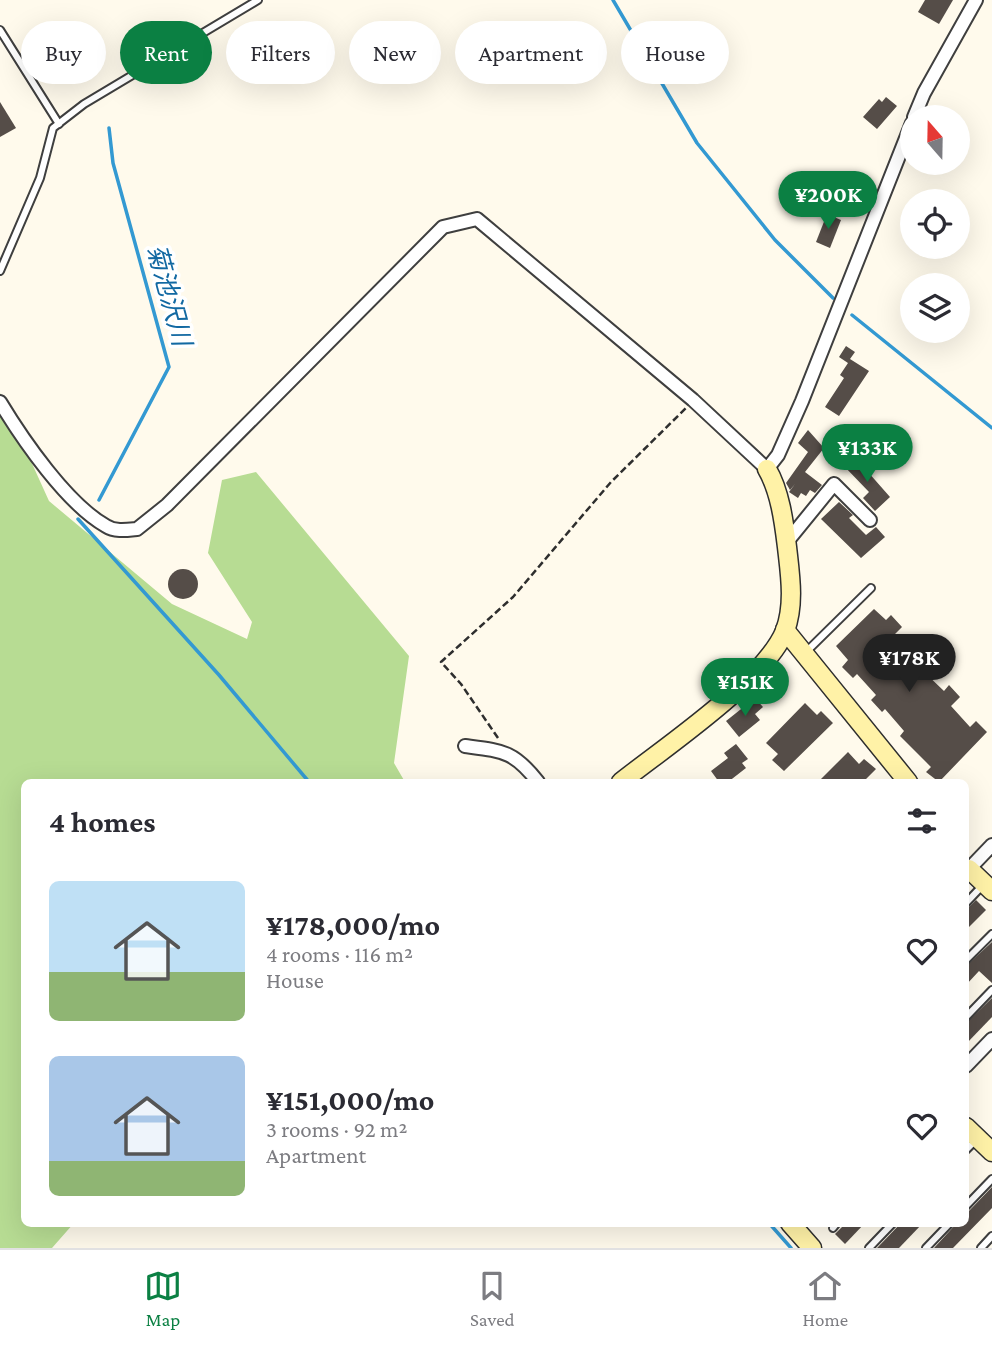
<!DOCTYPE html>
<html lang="en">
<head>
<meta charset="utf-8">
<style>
  body { margin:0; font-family:"Crimson Pro","Noto Sans JP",serif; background:#f2f2f3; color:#2b2b33; height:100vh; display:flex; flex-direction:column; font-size:26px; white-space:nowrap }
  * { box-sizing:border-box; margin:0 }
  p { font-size:23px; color:#7c7c81 }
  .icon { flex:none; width:38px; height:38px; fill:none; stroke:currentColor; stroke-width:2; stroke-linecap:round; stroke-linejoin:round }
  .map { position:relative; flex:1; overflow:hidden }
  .panel { position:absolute; left:21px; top:779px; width:948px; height:448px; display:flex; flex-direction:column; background:#fff; border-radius:10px; box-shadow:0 7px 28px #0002 }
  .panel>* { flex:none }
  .top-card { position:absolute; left:21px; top:21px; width:950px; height:63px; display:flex; gap:14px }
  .needle { width:46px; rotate:340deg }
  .controls { position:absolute; left:900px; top:105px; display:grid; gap:14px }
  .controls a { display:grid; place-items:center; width:70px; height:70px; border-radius:50%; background:#fff; box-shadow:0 7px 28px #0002; font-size:35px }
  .price { position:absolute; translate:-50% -60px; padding:0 16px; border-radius:24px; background:#0b8043; color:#fff; font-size:23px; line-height:46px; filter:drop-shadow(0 2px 4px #0008) }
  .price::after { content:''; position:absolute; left:50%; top:42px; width:21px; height:16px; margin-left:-10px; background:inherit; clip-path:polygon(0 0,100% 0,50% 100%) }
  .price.current { background:#222; color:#fff }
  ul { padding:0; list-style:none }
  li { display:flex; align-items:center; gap:21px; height:175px; padding:0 28px }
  li span { display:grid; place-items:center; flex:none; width:196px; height:140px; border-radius:10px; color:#555 }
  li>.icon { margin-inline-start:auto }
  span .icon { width:84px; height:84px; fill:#fffc; stroke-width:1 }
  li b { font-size:30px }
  h2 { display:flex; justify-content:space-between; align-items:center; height:84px; padding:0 28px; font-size:30px }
  .tag { padding:0 24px; border-radius:32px; background:#fff; box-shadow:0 7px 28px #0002; font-size:24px; line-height:63px }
  .tag.current { background:#0b8043; color:#fff }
  .tabs { display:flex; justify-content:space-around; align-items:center; height:98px; border-top:2px solid #e1e1e2; background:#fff; font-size:19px; color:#7c7c81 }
  .tabs a { display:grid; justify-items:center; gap:4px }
  .tabs .current { color:#0b8043 }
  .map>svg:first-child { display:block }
</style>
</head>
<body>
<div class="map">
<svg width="992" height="1248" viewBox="0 0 992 1248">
  <rect width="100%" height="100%" fill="#fffaec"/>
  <path fill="#b7dc93" d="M 0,393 L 49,501 L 172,604 L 247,639 L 252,622 L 208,553 L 222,480 L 256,472 L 409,656 L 394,763 L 405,782 L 24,782 L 24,1223 L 74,1223 L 52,1248 L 0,1248 Z"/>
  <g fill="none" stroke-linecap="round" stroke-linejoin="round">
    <g stroke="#3399d2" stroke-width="3.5">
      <path d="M 613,0 L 697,143 L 775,240 L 833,298"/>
      <path d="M 852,315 L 992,428"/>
      <path d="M 99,500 L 169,367 L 113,163 L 109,128"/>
      <path d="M 78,519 L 219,675 L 309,782"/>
      <path d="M 769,1223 L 791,1248"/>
    </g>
  </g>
  <g fill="#554d48">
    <path d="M 925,0 L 953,0 L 939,24 L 918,12 Z"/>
    <path d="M 886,97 L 897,106 L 877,129 L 863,117 L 879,99 L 882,102 Z"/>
    <path d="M 0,102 L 16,128 L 0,137 Z"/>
    <path d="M 854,171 L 868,176 L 862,192 L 848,187 Z"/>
    <path d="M 827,214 L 841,220 L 830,248 L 816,242 Z"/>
    <path d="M 846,346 L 855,352 L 850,359 L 869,371 L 839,416 L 825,407 L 844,378 L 840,375 L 848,363 L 839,357 Z"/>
    <path d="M 808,430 L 824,448 L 805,472 L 822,485 L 815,493 L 810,490 L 806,496 L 801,493 L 798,498 L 789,492 L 795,484 L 790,490 L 786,483 L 808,452 L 798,443 Z"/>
    <path d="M 853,455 L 890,497 L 875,511 L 863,498 L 869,492 L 843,465 Z"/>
    <path d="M 839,502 L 853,515 L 849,518 L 866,535 L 876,527 L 885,537 L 861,558 L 821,519 Z"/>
    <circle cx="183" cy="584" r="15"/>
    <path d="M 874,609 L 886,620 L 891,615 L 902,627 L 895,634 L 914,657 L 921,650 L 931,661 L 922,670 L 944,691 L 949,685 L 960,697 L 951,706 L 970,727 L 976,721 L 987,732 L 939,782 L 926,772 L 931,767 L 900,736 L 904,731 L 885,709 L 882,712 L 871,700 L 876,695 L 857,674 L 853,678 L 842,667 L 848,660 L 836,646 Z"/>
    <path d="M 755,698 L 763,707 L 755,714 L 760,720 L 739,737 L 726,721 Z"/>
    <path d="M 805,703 L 817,715 L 821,711 L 833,723 L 784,771 L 772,760 L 778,754 L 766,743 Z"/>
    <path d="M 736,744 L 748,759 L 742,763 L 746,768 L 728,782 L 719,782 L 711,771 L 728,758 L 724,753 Z"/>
    <path d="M 848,752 L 859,764 L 864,759 L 876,769 L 863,782 L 818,782 Z"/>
    <path d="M 976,900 L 986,910 L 966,930 L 966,910 Z"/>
    <path d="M 992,942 L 992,983 L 979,971 L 966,985 L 966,966 Z"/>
    <path d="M 992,998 L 992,1017 L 966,1044 L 966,1023 Z"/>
    <path d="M 992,1187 L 992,1208 L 953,1248 L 934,1248 L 957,1223 L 966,1223 L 966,1214 Z"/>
    <path d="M 846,1223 L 865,1223 L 845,1244 L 835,1234 Z"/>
    <path d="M 901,1223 L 923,1223 L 899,1248 L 877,1248 Z"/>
  </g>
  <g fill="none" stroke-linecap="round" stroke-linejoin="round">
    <defs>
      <g id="lane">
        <path d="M 0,30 L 59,124"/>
        <path d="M 0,271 L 40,178 L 53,128 L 84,104 L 258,0"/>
        <path d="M 806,652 L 871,588"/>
        <path d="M 966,903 L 984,884"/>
        <path d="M 966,960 L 992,934"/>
        <path d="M 966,1017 L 992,990"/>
        <path d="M 966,1150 L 977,1139"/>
        <path d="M 966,1206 L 992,1179"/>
        <path d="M 833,1228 L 837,1223"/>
        <path d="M 869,1248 L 893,1223"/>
        <path d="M 926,1248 L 950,1223"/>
        <path d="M 981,1248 L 992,1236"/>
      </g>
      <g id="street">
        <path d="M 914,117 L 924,93 L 976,0"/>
        <path d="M 0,402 C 23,440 67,504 106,526 C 115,532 127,530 137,529 L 167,505 L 443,227 L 477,219 L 693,400 L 767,469 L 778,455 L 802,401 L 912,123"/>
        <path d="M 786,543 L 834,484 L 870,520"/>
        <path d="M 465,746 C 503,751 514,751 538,782"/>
        <path d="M 969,869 L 992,845"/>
        <path d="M 966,1066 L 992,1039"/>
      </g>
      <g id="secondary">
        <path d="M 785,630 L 908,782"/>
        <path d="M 621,782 C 665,747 764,681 785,631 C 795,604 790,574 787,547 C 784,522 780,491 767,469"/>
        <path d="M 966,872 L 969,869 L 992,891"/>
        <path d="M 966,1127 L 992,1152"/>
        <path d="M 790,1223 L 812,1248"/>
      </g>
    </defs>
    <use href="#lane" stroke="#3f3f3f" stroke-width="10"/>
    <use href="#street" stroke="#3f3f3f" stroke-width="16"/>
    <use href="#secondary" stroke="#2e2e2e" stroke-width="21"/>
    <path stroke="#2e2e2e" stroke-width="2.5" stroke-dasharray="7 3.5" stroke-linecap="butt" d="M 498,738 L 461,684 L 441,662 L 513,597 L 611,482 L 686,408"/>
    <use href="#lane" stroke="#fff" stroke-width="6"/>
    <use href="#street" stroke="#fff" stroke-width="12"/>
    <use href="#secondary" stroke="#fff2a7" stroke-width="18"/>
  </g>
  <g text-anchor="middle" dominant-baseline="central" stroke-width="7" stroke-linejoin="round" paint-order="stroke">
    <g font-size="26" font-style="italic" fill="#1269a2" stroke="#fff">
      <text transform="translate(169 295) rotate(75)">菊池沢川</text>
    </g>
  </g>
</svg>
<div class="controls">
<a><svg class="needle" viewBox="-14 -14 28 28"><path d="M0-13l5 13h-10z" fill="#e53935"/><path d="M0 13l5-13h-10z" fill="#7c7c81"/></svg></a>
<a><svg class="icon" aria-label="locate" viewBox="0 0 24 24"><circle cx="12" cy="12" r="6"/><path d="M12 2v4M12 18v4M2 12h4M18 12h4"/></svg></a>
<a><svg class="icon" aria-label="layers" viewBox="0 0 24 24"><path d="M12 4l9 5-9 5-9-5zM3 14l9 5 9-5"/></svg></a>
</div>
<b class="price" style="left:828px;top:231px">¥200K</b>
<b class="price" style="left:867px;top:484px">¥133K</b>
<b class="price current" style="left:909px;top:694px">¥178K</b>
<b class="price" style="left:745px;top:718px">¥151K</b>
<div class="top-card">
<a class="tag">Buy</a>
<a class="tag current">Rent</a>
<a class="tag">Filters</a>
<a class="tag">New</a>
<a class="tag">Apartment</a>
<a class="tag">House</a>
</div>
<section class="panel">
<h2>4 homes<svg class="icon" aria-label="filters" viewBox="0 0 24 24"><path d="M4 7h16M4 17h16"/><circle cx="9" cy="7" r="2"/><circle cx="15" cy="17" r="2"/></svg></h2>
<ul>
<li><span style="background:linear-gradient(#bfe0f5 65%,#8fb573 0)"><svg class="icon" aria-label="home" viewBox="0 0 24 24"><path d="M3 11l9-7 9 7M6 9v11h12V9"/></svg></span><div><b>¥178,000/mo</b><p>4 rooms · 116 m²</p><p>House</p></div><svg class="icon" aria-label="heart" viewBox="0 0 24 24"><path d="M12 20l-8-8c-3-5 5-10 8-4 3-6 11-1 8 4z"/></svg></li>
<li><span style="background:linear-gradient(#a9c7e8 75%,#8fb573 0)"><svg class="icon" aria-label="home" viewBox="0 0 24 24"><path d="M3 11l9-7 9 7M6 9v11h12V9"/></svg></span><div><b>¥151,000/mo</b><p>3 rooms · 92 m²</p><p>Apartment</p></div><svg class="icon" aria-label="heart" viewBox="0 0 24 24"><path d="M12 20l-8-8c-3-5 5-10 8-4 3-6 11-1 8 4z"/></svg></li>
</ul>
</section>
</div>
<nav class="tabs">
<a class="current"><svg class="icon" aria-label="map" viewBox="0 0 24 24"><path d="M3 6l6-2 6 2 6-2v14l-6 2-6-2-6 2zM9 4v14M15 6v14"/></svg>Map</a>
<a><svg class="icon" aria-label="saved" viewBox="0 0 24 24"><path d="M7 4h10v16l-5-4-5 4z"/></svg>Saved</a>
<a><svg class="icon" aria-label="home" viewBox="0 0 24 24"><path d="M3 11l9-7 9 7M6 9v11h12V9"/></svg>Home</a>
</nav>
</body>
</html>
